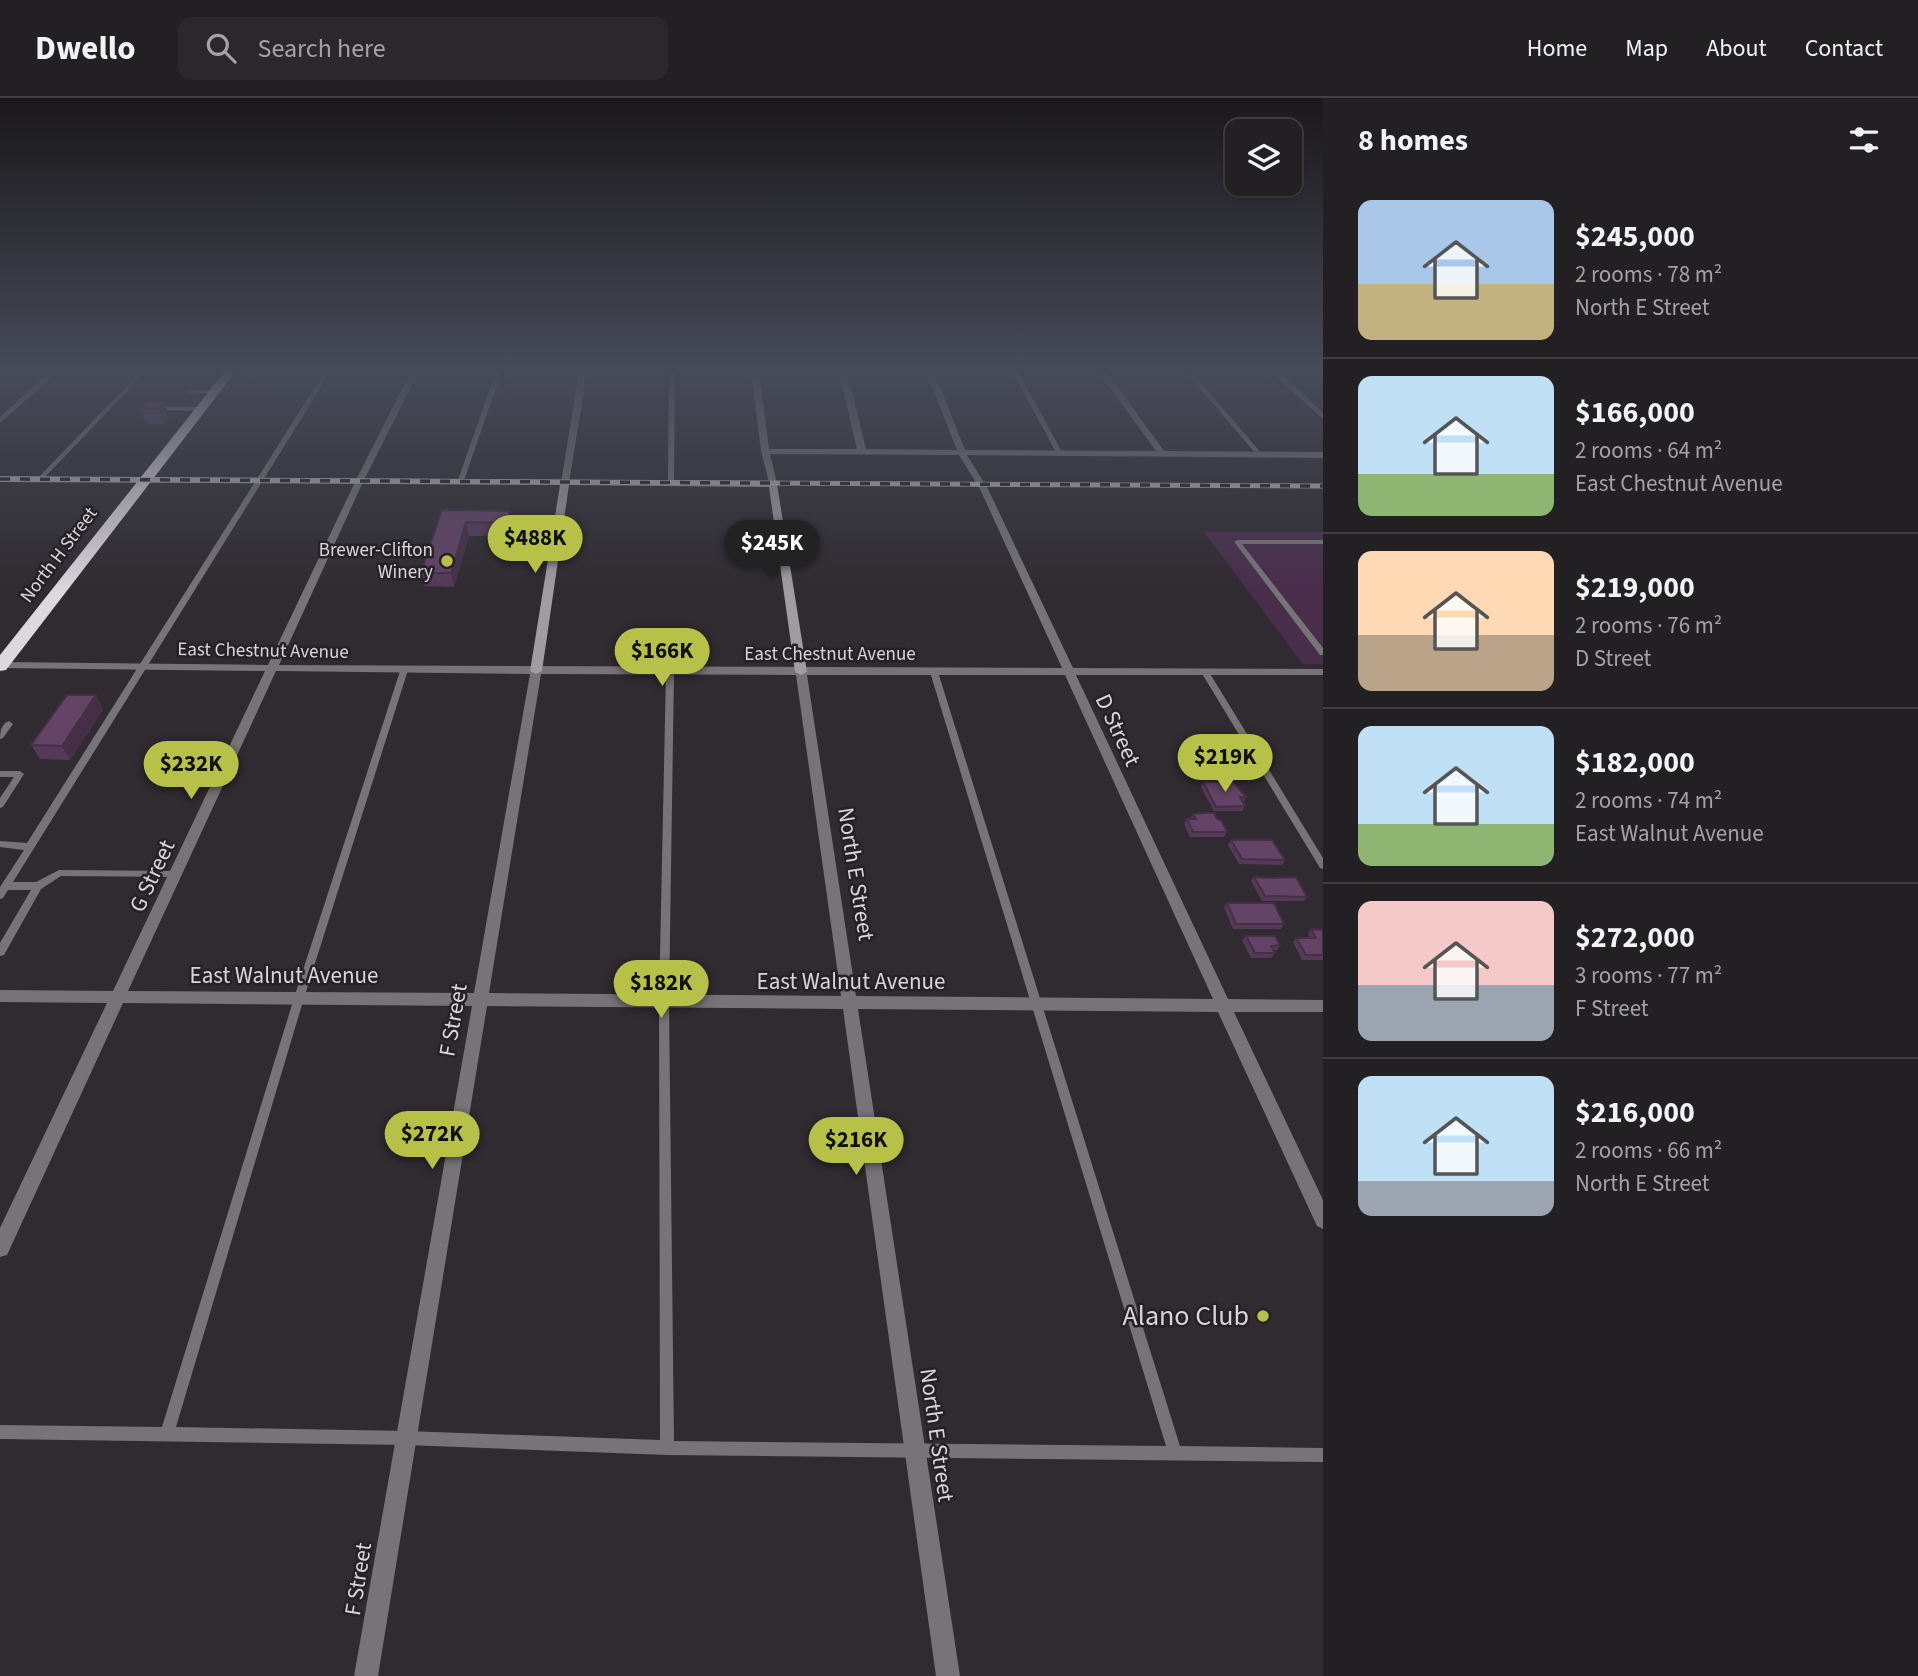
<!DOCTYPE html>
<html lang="en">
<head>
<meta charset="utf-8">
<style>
  body { margin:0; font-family:"Source Sans 3",sans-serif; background:#2b282c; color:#f1f3f6; height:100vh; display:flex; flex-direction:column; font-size:26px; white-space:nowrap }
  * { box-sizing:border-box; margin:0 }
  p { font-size:23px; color:#a3a3a6 }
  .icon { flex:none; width:38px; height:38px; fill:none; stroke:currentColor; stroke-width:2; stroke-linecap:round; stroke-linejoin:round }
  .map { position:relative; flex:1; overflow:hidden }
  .sheet { display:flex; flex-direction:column; background:#232024; width:595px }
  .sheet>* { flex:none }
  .fabs { position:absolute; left:1225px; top:21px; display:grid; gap:14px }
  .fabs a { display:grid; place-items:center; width:77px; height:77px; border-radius:14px; background:#232024; box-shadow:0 2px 5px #0004,0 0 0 2px #403e41; font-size:35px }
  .price { position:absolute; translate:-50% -60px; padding:0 16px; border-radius:24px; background:#b7c148; color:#111; font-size:23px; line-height:46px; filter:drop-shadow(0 2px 4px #0008) }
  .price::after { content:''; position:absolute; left:50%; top:42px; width:21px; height:16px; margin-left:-10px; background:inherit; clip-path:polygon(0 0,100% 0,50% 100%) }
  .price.current { background:#222; color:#fff }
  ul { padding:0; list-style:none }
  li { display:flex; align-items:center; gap:21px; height:175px; padding:0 35px }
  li+li { border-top:2px solid #403e41 }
  li span { display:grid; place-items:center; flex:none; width:196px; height:140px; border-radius:14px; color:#555 }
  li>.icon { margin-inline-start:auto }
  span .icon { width:84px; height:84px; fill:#fffc; stroke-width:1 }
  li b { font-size:30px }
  h2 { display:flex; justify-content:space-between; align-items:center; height:84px; padding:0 35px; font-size:30px }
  header { display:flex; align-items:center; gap:42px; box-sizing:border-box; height:98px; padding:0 35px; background:#232024; border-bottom:2px solid #403e41 }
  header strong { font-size:33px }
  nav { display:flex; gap:38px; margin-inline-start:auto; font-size:24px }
  .search { width:490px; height:63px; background:#2b282c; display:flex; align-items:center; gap:18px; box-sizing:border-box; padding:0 24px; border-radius:14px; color:#a3a3a6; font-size:26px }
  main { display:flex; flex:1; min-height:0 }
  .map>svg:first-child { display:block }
</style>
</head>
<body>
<header>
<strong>Dwello</strong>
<div class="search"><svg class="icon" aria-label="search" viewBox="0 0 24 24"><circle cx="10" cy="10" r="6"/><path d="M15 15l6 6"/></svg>Search here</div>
<nav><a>Home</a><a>Map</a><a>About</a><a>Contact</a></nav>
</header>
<main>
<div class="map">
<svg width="1323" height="1578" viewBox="0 0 1323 1578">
  <rect width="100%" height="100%" fill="#2f2b30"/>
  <path fill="#492e4c" d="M 1204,434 L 1323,434 L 1323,566 L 1303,566 Z"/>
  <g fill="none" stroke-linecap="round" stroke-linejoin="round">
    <g fill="#767476" fill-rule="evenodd">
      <path d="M 141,273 L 147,273 L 42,382 L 38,382 L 38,380 Z"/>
      <path d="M 325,273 L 331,273 L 13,784 L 36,784 L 59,772 L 176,773 L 181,776 L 176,779 L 61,778 L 41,791 L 4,857 L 0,858 L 0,845 L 31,792 L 8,792 L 3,800 L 0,801 L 0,789 L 24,752 L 0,749 L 0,743 L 27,745 Z"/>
      <path d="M 496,273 L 502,273 L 463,385 L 458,386 L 457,385 Z"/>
      <path d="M 669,273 L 675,273 L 674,385 L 671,387 L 668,385 Z"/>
      <path d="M 1012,273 L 1018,273 L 1063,356 L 1062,357 L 1057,356 Z"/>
      <path d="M 1185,273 L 1191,273 L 1261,355 L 1261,357 L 1257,357 Z"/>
      <path d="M 191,292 L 215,292 L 218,294 L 215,296 L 189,295 L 189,293 Z"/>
      <path d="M 162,309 L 202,309 L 205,311 L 202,313 L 160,312 L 159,311 Z"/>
      <path d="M 1237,442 L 1323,442 L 1323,446 L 1242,446 L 1323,550 L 1323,557 L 1320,557 L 1235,445 L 1235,443 Z"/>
      <path d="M 401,570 L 407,570 L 408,572 L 304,900 L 176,1329 L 406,1333 L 660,1342 L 659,904 L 666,574 L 670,572 L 674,574 L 669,904 L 674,1343 L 1166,1348 L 930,574 L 934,572 L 938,574 L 1180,1348 L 1323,1350 L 1323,1364 L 667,1357 L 406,1347 L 0,1341 L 0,1327 L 162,1329 L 294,900 Z"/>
      <path d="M 1202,572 L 1208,572 L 1209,574 L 1323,760 L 1323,771 L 1320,770 L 1201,574 Z"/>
      <path d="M 9,623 L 13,626 L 3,640 L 0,641 C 0,634 1,626 9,623 Z"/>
      <path d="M 0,673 L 20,673 L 24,676 L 3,709 L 0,710 L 0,700 L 14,679 L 0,679 Z"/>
    </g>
    <g fill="#767476" fill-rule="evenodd">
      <path d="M 51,273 L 59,273 L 0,325 L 0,319 Z"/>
      <path d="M 411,273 L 419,273 L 363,384 L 279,567 L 1062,570 L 980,391 L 959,357 L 770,356 L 777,386 L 770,388 L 761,353 L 751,273 L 759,273 L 769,351 L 857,351 L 839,273 L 847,273 L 866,351 L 957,352 L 926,273 L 934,273 L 965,352 L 1156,353 L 1098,273 L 1106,273 L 1164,353 L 1323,354 L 1323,360 L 967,357 L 988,391 L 1073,570 L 1323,571 L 1323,577 L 1076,577 L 1228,901 L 1323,902 L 1323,914 L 1234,914 L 1323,1102 L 1323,1131 L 1317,1128 L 1218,914 L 858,911 L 960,1578 L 936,1578 L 843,911 L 487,908 L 378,1578 L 354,1578 L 472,908 L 123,905 L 7,1157 L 0,1159 L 0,1130 L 107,905 L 0,904 L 0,892 L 113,893 L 265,573 L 0,570 L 0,564 L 268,567 L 355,384 ZM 276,573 L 530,576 L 474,895 L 128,893 ZM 541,576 L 796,577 L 841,898 L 489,895 ZM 807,577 L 1065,577 L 1213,901 L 856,898 Z"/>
      <path d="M 579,273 L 587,273 L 569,385 L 565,388 L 561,385 Z"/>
      <path d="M 1270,273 L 1278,273 L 1323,315 L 1323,321 Z"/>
    </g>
    <path fill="#a09ca0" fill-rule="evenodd" d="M 0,378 L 773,383 L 777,386 L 807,574 L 801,577 L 795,574 L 769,389 L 569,387 L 542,573 L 536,576 L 530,573 L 560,387 L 0,384 Z"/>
    <path fill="#ddd7de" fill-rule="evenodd" d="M 225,273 L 236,273 L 6,572 L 0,573 L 0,557 Z"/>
    <defs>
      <path id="rail" d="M 0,381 L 1323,388"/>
    </defs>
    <use href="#rail" stroke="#b9b5b9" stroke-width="5"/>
    <use href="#rail" stroke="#252126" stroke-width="3.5" stroke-dasharray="10" stroke-linecap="butt"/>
  </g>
  <g fill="#553a58">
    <path d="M 164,304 L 170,320 L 165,326 L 147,326 L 140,310 Z"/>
    <path d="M 442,412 L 511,426 L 509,438 L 469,438 L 454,489 L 424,488 L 421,475 Z"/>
    <path d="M 96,597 L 103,612 L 70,662 L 40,661 L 31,647 Z"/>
    <path d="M 1203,684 L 1246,699 L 1243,704 L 1245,708 L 1242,713 L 1214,713 L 1201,689 Z"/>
    <path d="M 1193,716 L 1217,721 L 1227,734 L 1224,739 L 1190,739 L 1184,726 L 1187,721 L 1190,721 Z"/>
    <path d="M 1231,742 L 1285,762 L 1282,767 L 1239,766 L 1228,747 Z"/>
    <path d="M 1254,779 L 1267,780 L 1307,799 L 1304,803 L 1262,803 L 1251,783 Z"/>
    <path d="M 1227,805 L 1284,826 L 1281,831 L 1233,831 L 1224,809 Z"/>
    <path d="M 1311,831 L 1323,832 L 1323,862 L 1302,862 L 1293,844 L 1296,840 L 1310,840 L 1308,836 Z"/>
    <path d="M 1246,838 L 1280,847 L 1277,852 L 1273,852 L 1275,855 L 1271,860 L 1251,860 L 1242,842 Z"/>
  </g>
  <g fill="#452f47">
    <path d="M 164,304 L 170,320 L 165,326 L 159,310 Z"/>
    <path d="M 510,413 L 511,426 L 509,438 L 507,425 Z"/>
    <path d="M 466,424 L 469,438 L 454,489 L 451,475 Z"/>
    <path d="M 96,597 L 103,612 L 70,662 L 62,648 Z"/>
  </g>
  <g fill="#634366" stroke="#452f47" stroke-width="2">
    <path d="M 146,304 L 164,304 L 159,310 L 140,310 Z"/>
    <path d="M 442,412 L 510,413 L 507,425 L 466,424 L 451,475 L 421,475 Z"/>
    <path d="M 67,597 L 96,597 L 62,648 L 31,647 Z"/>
    <path d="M 1203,684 L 1233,684 L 1246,699 L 1240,699 L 1245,708 L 1216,709 Z"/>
    <path d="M 1204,715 L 1214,715 L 1217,721 L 1221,722 L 1227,734 L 1193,734 L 1187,721 L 1196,721 L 1193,716 Z"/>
    <path d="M 1231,742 L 1272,742 L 1285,762 L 1242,761 Z"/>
    <path d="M 1254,779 L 1267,780 L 1296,779 L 1307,799 L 1265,798 Z"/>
    <path d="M 1227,805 L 1274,805 L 1284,826 L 1236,826 Z"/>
    <path d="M 1311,831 L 1323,832 L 1323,857 L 1306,857 L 1296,840 L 1316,840 Z"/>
    <path d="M 1246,838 L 1275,838 L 1280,847 L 1271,848 L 1275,855 L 1255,855 Z"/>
  </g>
  <linearGradient id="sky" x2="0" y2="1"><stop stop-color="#1a181a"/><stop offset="0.55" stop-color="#474a59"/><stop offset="1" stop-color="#474a59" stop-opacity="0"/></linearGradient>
  <rect width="1323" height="494" fill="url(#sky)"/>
  <g fill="#b7c148" stroke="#252126" stroke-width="2.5">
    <circle cx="447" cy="463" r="7"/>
    <circle cx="1263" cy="1218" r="7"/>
  </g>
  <g text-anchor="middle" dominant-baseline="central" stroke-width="5" stroke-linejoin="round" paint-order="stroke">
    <g font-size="19" fill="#d9d5d9" stroke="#252126" text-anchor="end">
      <text x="433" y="452">Brewer-Clifton<tspan x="433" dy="22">Winery</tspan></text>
    </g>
    <g font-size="19" fill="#d9d5d9" stroke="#252126">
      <text transform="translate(59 457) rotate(-53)">North H Street</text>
      <text transform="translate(263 553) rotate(1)">East Chestnut Avenue</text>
      <text x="830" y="556">East Chestnut Avenue</text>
    </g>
    <g font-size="23" fill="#d9d5d9" stroke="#252126">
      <text transform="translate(1118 632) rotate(65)">D Street</text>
      <text transform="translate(856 776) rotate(81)">North E Street</text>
      <text transform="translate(152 778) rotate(-65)">G Street</text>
      <text x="284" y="877">East Walnut Avenue</text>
      <text x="851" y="883">East Walnut Avenue</text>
      <text transform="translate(453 922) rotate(-80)">F Street</text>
      <text transform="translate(937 1337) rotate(82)">North E Street</text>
      <text transform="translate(358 1481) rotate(-81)">F Street</text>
    </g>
    <g font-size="28" fill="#d9d5d9" stroke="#252126" text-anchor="end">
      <text x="1249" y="1218">Alano Club</text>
    </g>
  </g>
</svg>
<div class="fabs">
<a><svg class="icon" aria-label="layers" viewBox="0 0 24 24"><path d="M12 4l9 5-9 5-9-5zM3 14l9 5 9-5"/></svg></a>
</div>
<b class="price" style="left:535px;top:477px">$488K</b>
<b class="price current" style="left:772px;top:482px">$245K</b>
<b class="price" style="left:662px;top:590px">$166K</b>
<b class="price" style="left:1225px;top:696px">$219K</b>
<b class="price" style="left:191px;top:703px">$232K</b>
<b class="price" style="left:661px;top:922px">$182K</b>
<b class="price" style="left:432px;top:1073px">$272K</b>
<b class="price" style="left:856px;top:1079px">$216K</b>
</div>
<section class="sheet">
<h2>8 homes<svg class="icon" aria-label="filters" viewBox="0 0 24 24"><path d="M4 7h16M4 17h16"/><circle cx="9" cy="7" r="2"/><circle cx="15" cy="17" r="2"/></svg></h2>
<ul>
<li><span style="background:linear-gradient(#a9c7e8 60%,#c2b280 0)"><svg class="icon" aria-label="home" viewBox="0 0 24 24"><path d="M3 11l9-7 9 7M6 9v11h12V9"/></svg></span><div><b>$245,000</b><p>2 rooms · 78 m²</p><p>North E Street</p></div></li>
<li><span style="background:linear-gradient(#bfe0f5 70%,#8fb573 0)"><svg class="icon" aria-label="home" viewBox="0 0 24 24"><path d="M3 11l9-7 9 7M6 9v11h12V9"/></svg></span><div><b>$166,000</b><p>2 rooms · 64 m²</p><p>East Chestnut Avenue</p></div></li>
<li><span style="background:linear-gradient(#ffd9b3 60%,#b9a48a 0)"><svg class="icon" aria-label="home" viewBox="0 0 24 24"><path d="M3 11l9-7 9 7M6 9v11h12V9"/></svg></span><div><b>$219,000</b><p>2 rooms · 76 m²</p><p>D Street</p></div></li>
<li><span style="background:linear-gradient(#bfe0f5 70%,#8fb573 0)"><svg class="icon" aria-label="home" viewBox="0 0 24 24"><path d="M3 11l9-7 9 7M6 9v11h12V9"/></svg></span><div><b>$182,000</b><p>2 rooms · 74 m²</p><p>East Walnut Avenue</p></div></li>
<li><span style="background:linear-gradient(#f6c9c9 60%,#9aa5b1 0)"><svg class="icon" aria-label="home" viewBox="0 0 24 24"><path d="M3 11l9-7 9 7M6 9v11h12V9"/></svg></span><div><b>$272,000</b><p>3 rooms · 77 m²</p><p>F Street</p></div></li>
<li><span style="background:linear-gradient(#bfe0f5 75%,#9aa5b1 0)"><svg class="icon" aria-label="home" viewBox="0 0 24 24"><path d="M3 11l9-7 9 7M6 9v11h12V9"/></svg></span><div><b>$216,000</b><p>2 rooms · 66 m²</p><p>North E Street</p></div></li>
</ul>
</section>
</main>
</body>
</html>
